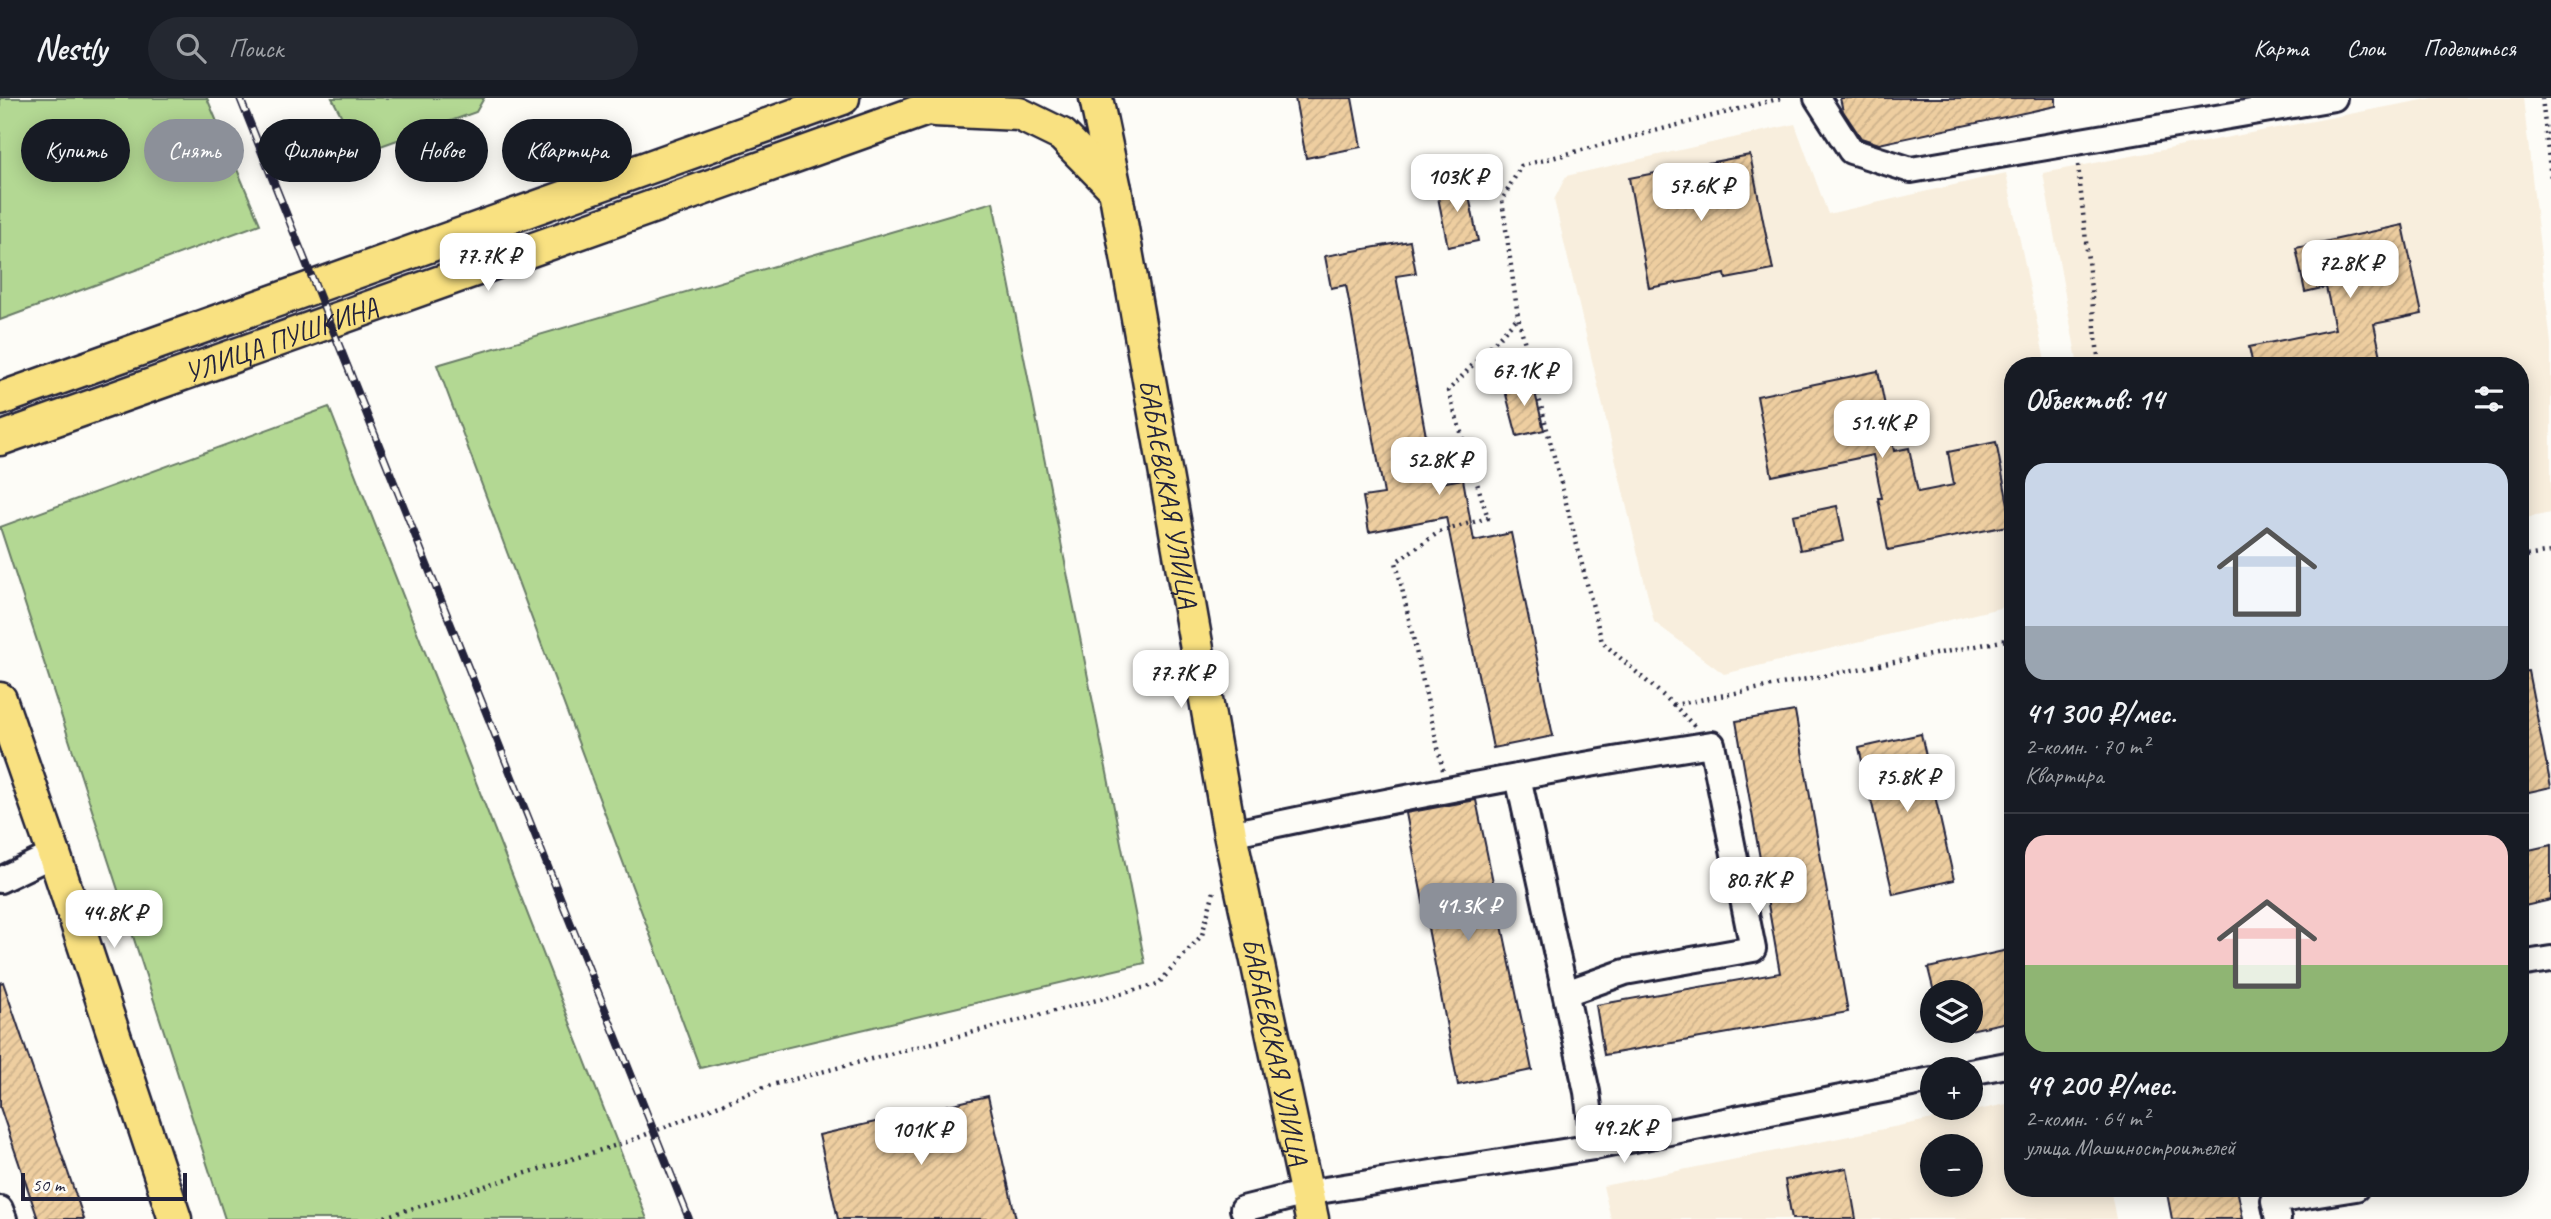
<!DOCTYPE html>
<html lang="ru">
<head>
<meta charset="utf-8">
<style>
  body { margin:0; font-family:Caveat,sans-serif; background:#242831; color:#f1f3f6; height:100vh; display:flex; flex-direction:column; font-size:26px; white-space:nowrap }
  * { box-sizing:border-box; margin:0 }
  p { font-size:23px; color:#9ea1a6 }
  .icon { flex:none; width:38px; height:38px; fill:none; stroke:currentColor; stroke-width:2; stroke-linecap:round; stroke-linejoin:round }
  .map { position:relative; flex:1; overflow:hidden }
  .details { position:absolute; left:2004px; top:259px; width:525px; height:840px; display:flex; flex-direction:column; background:#171b24; border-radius:28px; box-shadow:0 4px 18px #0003 }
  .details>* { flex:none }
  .top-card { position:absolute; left:21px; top:21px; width:665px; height:63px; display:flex; gap:14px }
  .buttons { position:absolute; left:1920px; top:882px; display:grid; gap:14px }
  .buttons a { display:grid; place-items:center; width:63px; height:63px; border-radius:50%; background:#171b24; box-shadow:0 4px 18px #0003; font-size:35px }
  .scale { position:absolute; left:21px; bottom:18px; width:166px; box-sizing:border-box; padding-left:7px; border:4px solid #22223b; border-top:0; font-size:19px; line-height:24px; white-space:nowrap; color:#22223b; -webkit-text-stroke:5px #fdfcf7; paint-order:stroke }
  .price { position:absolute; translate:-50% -60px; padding:0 16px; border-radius:14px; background:#fff; color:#222; font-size:23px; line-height:46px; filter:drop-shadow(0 2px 4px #0008) }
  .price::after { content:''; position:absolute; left:50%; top:42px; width:21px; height:16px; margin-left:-10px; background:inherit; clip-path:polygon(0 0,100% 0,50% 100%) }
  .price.current { background:#8c9099; color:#fff }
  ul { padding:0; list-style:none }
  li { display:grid; align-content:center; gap:14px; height:371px; padding:0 21px }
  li+li { border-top:2px solid #363941 }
  li span { display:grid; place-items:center; height:217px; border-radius:21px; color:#555 }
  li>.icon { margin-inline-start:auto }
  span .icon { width:126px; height:126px; fill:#fffc; stroke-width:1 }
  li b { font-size:30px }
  h2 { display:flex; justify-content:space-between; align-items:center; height:84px; padding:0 21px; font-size:30px }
  .chip { padding:0 24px; border-radius:32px; background:#171b24; box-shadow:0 4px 18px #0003; font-size:24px; line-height:63px }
  .chip.current { background:#8c9099; color:#fff }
  header { display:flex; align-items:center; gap:42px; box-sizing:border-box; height:98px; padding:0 35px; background:#171b24; border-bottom:2px solid #363941 }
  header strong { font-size:33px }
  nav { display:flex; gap:38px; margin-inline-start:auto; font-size:24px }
  .search { width:490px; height:63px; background:#242831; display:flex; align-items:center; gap:18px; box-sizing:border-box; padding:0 24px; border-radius:38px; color:#9ea1a6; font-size:26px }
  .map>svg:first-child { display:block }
</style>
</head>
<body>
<header>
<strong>Nestly</strong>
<div class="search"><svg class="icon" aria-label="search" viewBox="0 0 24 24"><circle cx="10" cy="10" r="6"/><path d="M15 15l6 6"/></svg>Поиск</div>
<nav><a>Карта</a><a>Слои</a><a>Поделиться</a></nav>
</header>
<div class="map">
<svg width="2551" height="1121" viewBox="0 0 2551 1121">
  <defs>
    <pattern id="building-hatch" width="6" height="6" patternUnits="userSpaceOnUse" patternTransform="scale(1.75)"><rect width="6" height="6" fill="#eecea0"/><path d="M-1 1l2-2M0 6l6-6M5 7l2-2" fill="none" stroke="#ccb18b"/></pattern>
  </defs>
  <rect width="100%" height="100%" fill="#fdfcf7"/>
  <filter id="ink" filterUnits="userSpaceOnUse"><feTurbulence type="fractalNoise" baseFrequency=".0143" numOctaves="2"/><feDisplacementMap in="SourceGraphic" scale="14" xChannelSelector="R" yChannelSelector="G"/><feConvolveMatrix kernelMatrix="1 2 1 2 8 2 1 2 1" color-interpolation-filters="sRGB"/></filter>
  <g filter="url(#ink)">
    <g fill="#f8eedd" fill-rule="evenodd">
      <path d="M 2433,0 L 2523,0 L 2551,246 L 2551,415 L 2520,421 L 2520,268 L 2078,268 L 2043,75 Z"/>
      <path d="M 1795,26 L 1828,116 L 2006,75 L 2046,268 L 2012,268 L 2012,507 L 1724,576 L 1654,524 L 1554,102 L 1566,78 Z"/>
      <path d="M 2012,1005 L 2012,1090 L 2110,1090 L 2116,1121 L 1611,1121 L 1603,1088 ZM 1932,1048 L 1970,1048 L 1970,1087 L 1932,1087 Z"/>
    </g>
    <g fill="#b3d893" stroke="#6a7d67" stroke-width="2">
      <path d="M 0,0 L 207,0 L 260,126 L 0,222 Z"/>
      <path d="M 332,0 L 484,0 L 476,14 L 361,55 Z"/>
      <path d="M 993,104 L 1145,865 L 700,970 L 437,267 Z"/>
      <path d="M 329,309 L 647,1121 L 225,1121 L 0,429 Z"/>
    </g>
    <g fill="url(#building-hatch)" stroke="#22223b" stroke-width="2">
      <path d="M 1295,0 L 1352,0 L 1361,49 L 1306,60 Z"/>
      <path d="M 1840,0 L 2056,0 L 2056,8 L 1879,46 L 1861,40 L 1843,13 Z"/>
      <path d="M 1750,57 L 1773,172 L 1726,181 L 1725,176 L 1649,190 L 1629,80 Z"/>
      <path d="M 1466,83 L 1478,143 L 1448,149 L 1436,89 Z"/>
      <path d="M 2403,127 L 2422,216 L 2374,226 L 2383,268 L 2253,268 L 2249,249 L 2335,231 L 2326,189 L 2305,194 L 2296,150 Z"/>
      <path d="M 1410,143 L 1416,175 L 1396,178 L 1435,386 L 1463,381 L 1474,443 L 1511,435 L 1553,638 L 1493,650 L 1446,419 L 1369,434 L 1363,399 L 1384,396 L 1346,187 L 1331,190 L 1325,158 Z"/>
      <path d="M 1878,273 L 1894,353 L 1909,350 L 1918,394 L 1954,387 L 1948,354 L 1996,344 L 2012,427 L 1888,452 L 1878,400 L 1882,400 L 1873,357 L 1772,378 L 1757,298 Z"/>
      <path d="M 1532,282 L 1544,332 L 1517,338 L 1504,289 Z"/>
      <path d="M 1837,408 L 1844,443 L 1800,452 L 1793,417 Z"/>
      <path d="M 2528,573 L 2551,689 L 2520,696 L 2520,574 Z"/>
      <path d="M 1795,613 L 1848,914 L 1604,957 L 1596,907 L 1780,875 L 1736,623 Z"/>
      <path d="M 1921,636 L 1954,782 L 1893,796 L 1859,650 Z"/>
      <path d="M 1476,702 L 1532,972 L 1458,987 L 1406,715 Z"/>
      <path d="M 2551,747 L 2551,802 L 2520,809 L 2520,754 Z"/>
      <path d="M 2012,851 L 2012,923 L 1970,932 L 1970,894 L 1934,894 L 1928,870 Z"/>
      <path d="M 3,884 L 53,1031 L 84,1121 L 38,1121 L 0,1009 L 0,885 Z"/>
      <path d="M 988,998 L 1016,1121 L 838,1121 L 819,1037 Z"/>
      <path d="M 1847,1070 L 1856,1121 L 1792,1121 L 1785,1082 Z"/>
      <path d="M 2166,1090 L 2237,1090 L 2243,1121 L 2172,1121 Z"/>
    </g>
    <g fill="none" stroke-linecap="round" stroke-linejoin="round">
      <defs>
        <g id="minor">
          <path d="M 1817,0 L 1851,53 L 1911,72 L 2334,0"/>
          <path d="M 1518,679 L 1587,994 L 1594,1049"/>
          <path d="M 1230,736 C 1390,702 1550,671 1712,646 L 1753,851 L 1625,874 L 1566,895"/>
          <path d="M 0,782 L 54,756"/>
          <path d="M 2520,866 L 2551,861"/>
          <path d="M 1970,974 L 2012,966"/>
          <path d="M 0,1111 L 4,1121"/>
          <path d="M 1243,1111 L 1306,1095 L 1594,1049 L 1932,982"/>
          <path d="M 2278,1121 L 2274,1103 L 2356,1090"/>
        </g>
        <g id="major">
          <path id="s1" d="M 1096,0 L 1115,91 L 1230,736 L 1312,1121"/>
          <path d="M 934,12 L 1019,16 L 1062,37 L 1115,91"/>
          <path d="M 0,301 L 843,0"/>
          <path id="s2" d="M 0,341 L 958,0"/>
          <path d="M 0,601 L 54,756 L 175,1121"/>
        </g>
      </defs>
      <use href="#minor" stroke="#22223b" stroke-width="30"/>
      <use href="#major" stroke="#22223b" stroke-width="37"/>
      <g stroke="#22223b" stroke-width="4.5" stroke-dasharray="2 5" stroke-linecap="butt">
        <path d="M 2542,0 L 2551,80"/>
        <path d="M 2078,67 L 2099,268"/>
        <path d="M 2520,459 L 2551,454"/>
        <path d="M 1674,607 L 1602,544 L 1518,219 L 1502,102 L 1521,68 L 1781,0"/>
        <path d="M 1694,628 L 1674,607 L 2012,541"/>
        <path d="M 1443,672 L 1396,464 L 1439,434 L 1488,420 L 1448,293 L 1518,219"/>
        <path d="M 378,1121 L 630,1043 L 764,989 L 1158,886 L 1202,837 L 1214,793"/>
      </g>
      <use href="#minor" stroke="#fdfcf7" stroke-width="24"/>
      <use href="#major" stroke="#f9e181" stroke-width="32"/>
      <defs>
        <path id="rail" d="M 240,0 L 689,1121"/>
      </defs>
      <use href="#rail" stroke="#22223b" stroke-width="8"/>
      <use href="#rail" stroke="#fdfcf7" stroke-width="5" stroke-dasharray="16" stroke-linecap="butt"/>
    </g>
  </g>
  <g text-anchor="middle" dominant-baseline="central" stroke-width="5" stroke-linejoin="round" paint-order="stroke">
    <g font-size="28" fill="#22223b" stroke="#fdfcf7">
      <text stroke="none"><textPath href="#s2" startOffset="298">УЛИЦА ПУШКИНА</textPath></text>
      <text stroke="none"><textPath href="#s1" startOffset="402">БАБАЕВСКАЯ УЛИЦА</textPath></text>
      <text stroke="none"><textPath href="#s1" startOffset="970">БАБАЕВСКАЯ УЛИЦА</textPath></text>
    </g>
  </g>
</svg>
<div class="buttons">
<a><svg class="icon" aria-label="layers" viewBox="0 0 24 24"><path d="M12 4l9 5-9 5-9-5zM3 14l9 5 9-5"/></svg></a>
<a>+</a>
<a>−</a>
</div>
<div class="scale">50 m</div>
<b class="price" style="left:1457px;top:116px">103K ₽</b>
<b class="price" style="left:1701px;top:125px">57.6K ₽</b>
<b class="price" style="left:488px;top:195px">77.7K ₽</b>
<b class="price" style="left:2350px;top:202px">72.8K ₽</b>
<b class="price" style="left:1524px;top:310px">67.1K ₽</b>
<b class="price" style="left:1882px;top:362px">51.4K ₽</b>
<b class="price" style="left:1439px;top:399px">52.8K ₽</b>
<b class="price" style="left:1181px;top:612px">77.7K ₽</b>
<b class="price" style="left:1907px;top:716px">75.8K ₽</b>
<b class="price" style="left:1758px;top:819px">80.7K ₽</b>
<b class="price current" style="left:1468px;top:845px">41.3K ₽</b>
<b class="price" style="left:114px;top:852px">44.8K ₽</b>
<b class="price" style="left:1624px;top:1067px">49.2K ₽</b>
<b class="price" style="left:921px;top:1069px">101K ₽</b>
<div class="top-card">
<a class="chip">Купить</a>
<a class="chip current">Снять</a>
<a class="chip">Фильтры</a>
<a class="chip">Новое</a>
<a class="chip">Квартира</a>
</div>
<section class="details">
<h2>Объектов: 14<svg class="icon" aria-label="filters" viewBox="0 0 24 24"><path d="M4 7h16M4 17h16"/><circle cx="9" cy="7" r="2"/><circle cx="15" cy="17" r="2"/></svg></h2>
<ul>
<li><span style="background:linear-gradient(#c9d6e8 75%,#9aa5b1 0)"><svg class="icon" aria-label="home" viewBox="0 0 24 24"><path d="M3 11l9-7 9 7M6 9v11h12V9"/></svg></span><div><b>41 300 ₽/мес.</b><p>2-комн. · 70 m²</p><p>Квартира</p></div></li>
<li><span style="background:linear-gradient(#f6c9c9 60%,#8fb573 0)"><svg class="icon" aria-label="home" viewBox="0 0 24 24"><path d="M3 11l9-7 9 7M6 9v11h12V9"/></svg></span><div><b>49 200 ₽/мес.</b><p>2-комн. · 64 m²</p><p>улица Машиностроителей</p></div></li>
</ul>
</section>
</div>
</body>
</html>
